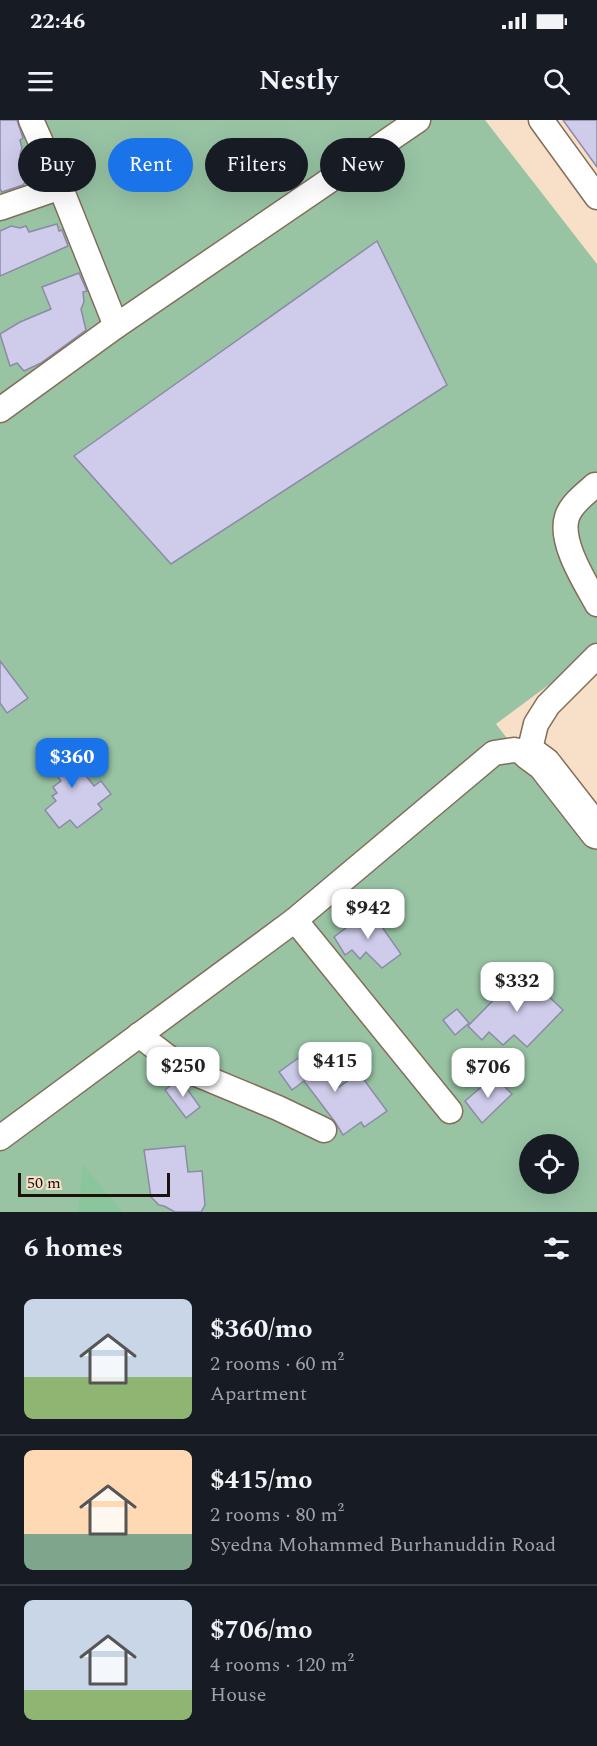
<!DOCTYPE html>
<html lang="en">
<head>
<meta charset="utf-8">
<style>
  body { margin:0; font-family:Spectral,serif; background:#20242c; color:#f1f3f6; height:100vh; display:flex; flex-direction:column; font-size:22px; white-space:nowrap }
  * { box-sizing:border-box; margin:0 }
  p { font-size:20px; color:#9ea1a6 }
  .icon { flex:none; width:33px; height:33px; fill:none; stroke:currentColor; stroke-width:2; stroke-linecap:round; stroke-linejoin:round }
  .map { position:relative; height:1092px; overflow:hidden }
  .details { display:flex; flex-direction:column; background:#171b24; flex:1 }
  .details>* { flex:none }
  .hud { position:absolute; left:18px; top:18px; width:561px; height:54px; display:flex; gap:12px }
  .buttons { position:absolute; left:519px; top:1014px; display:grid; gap:12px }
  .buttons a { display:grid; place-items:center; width:60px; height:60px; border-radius:50%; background:#171b24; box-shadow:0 6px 24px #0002; font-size:30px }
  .scale { position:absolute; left:18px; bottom:15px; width:152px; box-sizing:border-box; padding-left:6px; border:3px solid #1b130b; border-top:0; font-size:16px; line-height:21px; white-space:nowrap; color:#1b130b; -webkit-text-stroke:4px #f7dfc8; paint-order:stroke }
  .price { position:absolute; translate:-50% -51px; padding:0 14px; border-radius:12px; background:#fff; color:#222; font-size:20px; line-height:39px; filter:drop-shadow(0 2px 3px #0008) }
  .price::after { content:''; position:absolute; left:50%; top:36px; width:18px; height:14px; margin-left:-9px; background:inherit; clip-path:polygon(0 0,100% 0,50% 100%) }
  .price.active { background:#1a73e8; color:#fff }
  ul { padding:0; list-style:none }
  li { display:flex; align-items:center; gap:18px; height:150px; padding:0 24px }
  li+li { border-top:2px solid #363941 }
  li span { display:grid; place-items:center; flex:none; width:168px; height:120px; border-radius:9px; color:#555 }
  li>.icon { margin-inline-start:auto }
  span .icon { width:72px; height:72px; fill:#fffc; stroke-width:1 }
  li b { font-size:26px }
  h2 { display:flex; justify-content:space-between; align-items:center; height:72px; padding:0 24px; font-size:26px }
  .tag { padding:0 21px; border-radius:27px; background:#171b24; box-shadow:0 6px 24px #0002; font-size:21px; line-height:54px }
  .tag.active { background:#1a73e8; color:#fff }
  .status { display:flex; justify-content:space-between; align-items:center; height:42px; padding:0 30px; background:#171b24; direction:ltr }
  .status svg { height:16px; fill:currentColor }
  header { display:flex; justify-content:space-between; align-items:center; height:78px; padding:0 24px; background:#171b24; font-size:27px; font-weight:700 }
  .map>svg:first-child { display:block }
</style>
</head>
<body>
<div class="status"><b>22:46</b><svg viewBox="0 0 49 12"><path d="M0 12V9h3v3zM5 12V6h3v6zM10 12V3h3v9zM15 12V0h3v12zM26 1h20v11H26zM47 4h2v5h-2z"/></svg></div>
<header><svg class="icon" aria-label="menu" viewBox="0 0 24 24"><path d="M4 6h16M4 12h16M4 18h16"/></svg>Nestly<svg class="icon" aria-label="search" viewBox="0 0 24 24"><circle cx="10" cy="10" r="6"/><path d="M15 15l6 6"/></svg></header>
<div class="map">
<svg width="597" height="1092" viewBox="0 0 597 1092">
  <rect width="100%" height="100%" fill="#f7dfc8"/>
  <path fill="#98c4a4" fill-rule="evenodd" d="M 0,0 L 485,0 L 597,144 L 597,529 L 496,604 L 522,638 L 597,723 L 597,1092 L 0,1092 ZM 530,1024 L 568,1024 L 568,1064 L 530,1064 Z"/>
  <path fill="#8ac59c" d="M 83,1045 L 123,1092 L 78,1092 Z"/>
  <g fill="#ceccea" stroke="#8c8aa6" stroke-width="1.5">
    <path d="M 0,0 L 17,0 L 23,18 L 20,20 L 22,28 L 20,35 L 29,56 L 23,65 L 2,72 L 0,69 Z"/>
    <path d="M 563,0 L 597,0 L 597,47 Z"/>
    <path d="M 57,104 L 59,111 L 62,110 L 68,126 L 0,156 L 0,111 L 11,106 L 20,108 L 26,106 L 29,112 Z"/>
    <path d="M 377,121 L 447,265 L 171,444 L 74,336 Z"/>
    <path d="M 79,153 L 87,171 L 83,172 L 84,182 L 81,189 L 86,210 L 41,243 L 24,251 L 17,243 L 10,246 L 0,214 L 20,202 L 51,189 L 42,167 Z"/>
    <path d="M 0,541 L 28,578 L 7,593 L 0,583 Z"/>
    <path d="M 58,620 L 94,666 L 101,661 L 111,674 L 98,684 L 102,689 L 77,708 L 70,700 L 59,708 L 45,690 L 56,681 L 52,676 L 57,673 L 53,667 L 61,661 L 40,633 Z"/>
    <path d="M 370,790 L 401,834 L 382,848 L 366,832 L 360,839 L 352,830 L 345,835 L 334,817 Z"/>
    <path d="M 522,851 L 563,890 L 527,927 L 514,915 L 503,925 L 489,912 L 482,920 L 468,906 Z"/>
    <path d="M 457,889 L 469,903 L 455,915 L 443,900 Z"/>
    <path d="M 311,929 L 339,967 L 359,953 L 387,991 L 364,1007 L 361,1002 L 343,1015 L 335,1002 L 304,961 L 292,970 L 279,952 Z"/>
    <path d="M 494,956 L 512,974 L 482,1003 L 465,981 Z"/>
    <path d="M 178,960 L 182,962 L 200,987 L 186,998 L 165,970 Z"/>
    <path d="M 185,1026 L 188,1052 L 202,1051 L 205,1085 L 201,1092 L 175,1092 L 164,1086 L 159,1085 L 151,1077 L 144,1030 Z"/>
  </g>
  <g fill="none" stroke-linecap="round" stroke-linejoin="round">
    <defs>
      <g id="street">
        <path d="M 31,0 L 56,56 L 116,206"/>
        <path d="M 541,0 L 597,77"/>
        <path d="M 0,88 L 61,67"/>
        <path d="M 0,290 L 116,206 L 418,0"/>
        <path d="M 595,365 C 585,374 571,384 567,397 C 559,422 585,462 597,484"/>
        <path d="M 295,800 L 450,991"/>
        <path d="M 139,915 L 173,941 L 194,953 L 278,988 L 324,1010"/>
        <path d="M 0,1018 L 295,800 L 494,633 L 514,630 L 529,633 L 536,604 L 548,585 L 597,536"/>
      </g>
      <path id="secondary" d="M 529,633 L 544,644 L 597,712"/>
    </defs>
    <use href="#street" stroke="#836e5a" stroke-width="27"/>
    <use href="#secondary" stroke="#836e5a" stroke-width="36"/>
    <use href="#street" stroke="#fff" stroke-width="24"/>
    <use href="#secondary" stroke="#fff" stroke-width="33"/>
  </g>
</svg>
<div class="buttons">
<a><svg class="icon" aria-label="locate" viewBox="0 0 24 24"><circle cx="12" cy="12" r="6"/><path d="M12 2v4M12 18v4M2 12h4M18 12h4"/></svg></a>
</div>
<div class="scale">50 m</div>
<b class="price active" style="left:72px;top:669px">$360</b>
<b class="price" style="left:368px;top:820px">$942</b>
<b class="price" style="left:517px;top:893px">$332</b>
<b class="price" style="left:335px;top:973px">$415</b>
<b class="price" style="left:183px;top:978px">$250</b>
<b class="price" style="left:488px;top:979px">$706</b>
<div class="hud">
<a class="tag">Buy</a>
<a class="tag active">Rent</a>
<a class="tag">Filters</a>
<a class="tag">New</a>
</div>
</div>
<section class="details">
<h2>6 homes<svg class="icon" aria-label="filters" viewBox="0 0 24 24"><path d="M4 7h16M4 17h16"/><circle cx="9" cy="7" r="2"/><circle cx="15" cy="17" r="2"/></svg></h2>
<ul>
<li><span style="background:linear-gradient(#c9d6e8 65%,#8fb573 0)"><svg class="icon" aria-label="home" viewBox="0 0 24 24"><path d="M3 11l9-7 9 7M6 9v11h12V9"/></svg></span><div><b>$360/mo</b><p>2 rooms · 60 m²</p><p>Apartment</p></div></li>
<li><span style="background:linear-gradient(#ffd9b3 70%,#7fa58c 0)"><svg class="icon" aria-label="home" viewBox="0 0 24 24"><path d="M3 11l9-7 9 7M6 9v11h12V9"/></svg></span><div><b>$415/mo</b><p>2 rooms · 80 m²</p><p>Syedna Mohammed Burhanuddin Road</p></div></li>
<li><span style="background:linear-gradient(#c9d6e8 75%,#8fb573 0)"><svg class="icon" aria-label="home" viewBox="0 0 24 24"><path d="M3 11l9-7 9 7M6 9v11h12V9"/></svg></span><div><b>$706/mo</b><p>4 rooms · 120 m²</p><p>House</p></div></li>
</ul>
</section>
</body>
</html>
